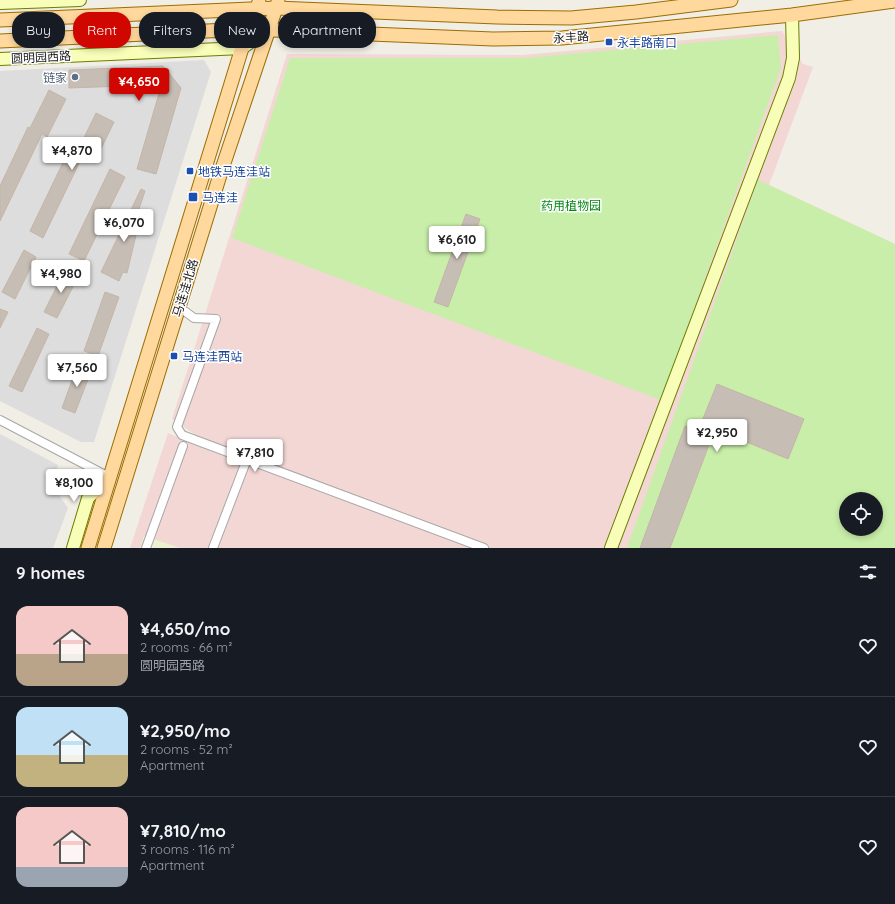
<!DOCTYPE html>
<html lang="en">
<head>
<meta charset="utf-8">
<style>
  body { margin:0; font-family:Quicksand,"Noto Sans SC",sans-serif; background:#20242c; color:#f1f3f6; height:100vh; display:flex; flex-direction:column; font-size:15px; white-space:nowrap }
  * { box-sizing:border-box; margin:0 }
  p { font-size:13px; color:#9ea1a6 }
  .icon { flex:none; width:22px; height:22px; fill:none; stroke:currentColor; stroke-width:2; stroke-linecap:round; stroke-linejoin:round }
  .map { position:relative; height:548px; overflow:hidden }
  .side { display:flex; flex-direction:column; background:#171b24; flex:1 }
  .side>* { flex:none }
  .banner { position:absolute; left:12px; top:12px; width:400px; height:36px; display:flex; gap:8px }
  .fabs { position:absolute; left:839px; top:492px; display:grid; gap:8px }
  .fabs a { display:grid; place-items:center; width:44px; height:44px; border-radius:50%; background:#171b24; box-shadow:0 2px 6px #0003; font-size:20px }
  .price { position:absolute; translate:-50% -34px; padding:0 9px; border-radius:4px; background:#fff; color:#222; font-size:13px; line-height:26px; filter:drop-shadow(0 1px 2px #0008) }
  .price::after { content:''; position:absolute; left:50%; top:24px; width:12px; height:9px; margin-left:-6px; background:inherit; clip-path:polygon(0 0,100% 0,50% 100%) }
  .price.selected { background:#d00700; color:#fff }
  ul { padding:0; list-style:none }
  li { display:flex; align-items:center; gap:12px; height:100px; padding:0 16px }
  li+li { border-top:1px solid #363941 }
  li span { display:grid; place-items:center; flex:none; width:112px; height:80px; border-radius:12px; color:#555 }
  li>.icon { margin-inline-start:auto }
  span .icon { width:48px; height:48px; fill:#fffc; stroke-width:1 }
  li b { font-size:17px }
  h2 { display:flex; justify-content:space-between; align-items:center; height:48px; padding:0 16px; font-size:17px }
  .tag { padding:0 14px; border-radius:16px; background:#171b24; box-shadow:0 2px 6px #0003; font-size:14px; line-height:36px }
  .tag.selected { background:#d00700; color:#fff }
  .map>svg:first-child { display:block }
</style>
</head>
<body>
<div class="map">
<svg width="895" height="548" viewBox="0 0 895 548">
  <rect width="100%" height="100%" fill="#f1eee6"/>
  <g fill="#dedddd">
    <path d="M 204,60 L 211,72 L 94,442 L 81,442 L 0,401 L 0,71 Z"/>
    <path d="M 0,434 L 58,465 L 54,488 L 68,508 L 53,548 L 0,548 Z"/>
  </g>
  <path fill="#f3d7d5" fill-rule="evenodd" d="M 782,31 L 803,64 L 813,67 L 769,185 L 895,244 L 895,548 L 130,548 L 168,433 L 196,445 L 200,438 L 172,419 L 287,54 L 523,55 ZM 846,499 L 876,499 L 876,529 L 846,529 Z"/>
  <path fill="#edf1d1" d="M 144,536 L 180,548 L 140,548 Z"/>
  <g fill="#c9eea9" fill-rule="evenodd">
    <path d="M 778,35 L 781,68 L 661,400 L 232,238 L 290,58 L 524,58 Z"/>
    <path d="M 758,180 L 895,244 L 895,548 L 627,548 ZM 846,499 L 876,499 L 876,529 L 846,529 Z"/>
  </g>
  <g fill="#c6bdb5" stroke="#c4b5a7">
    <path d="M 163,66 L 181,88 L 156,174 L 137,169 L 160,90 L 154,85 L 69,88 L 69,70 Z"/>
    <path d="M 49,90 L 66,99 L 47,137 L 42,134 L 0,221 L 0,186 L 28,127 L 30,128 Z"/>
    <path d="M 96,113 L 114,122 L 97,157 L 93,156 L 92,159 L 83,155 L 43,238 L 30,231 L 70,148 L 77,152 Z"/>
    <path d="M 110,169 L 125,177 L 84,261 L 69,254 Z"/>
    <path d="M 141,189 L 145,191 L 139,209 L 142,210 L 127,273 L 123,272 L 119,281 L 101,272 Z"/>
    <path d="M 466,214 L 480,219 L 448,307 L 434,302 Z"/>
    <path d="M 24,250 L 36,257 L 15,299 L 2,292 Z"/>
    <path d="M 65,270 L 78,277 L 57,318 L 44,312 Z"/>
    <path d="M 105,292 L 119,297 L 98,356 L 84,351 Z"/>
    <path d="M 0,309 L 8,312 L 0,328 Z"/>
    <path d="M 37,328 L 49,334 L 22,392 L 9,386 Z"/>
    <path d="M 78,364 L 92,369 L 75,413 L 62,408 Z"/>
    <path d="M 717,384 L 804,419 L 788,459 L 715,429 L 670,548 L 640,548 L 685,426 L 698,431 Z"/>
  </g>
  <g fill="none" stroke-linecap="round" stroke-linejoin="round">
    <defs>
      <g id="street">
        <path d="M 179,307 L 194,318 L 216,319 L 177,427 L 182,435 L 484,548"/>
        <path d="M 0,420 L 109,477"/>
        <path d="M 146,548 L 183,446"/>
        <path d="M 213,548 L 247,459"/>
      </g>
      <g id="secondary">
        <path d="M 0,3 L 80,0"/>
        <path d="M 0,59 L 242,48 L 269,29"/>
        <path d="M 73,548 L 88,498 L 109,477"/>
        <path d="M 611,548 L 789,78 L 793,58 L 792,15"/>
      </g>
      <g id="primary">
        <path d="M 0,20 L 276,8 L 497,17 L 571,18 L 636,12 L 731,0"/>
        <path d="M 0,41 L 248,29 L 493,39 L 562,38 L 792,15 L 895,1"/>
        <path d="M 88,548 L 242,48 L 259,2"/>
        <path d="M 104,548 L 220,175 L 278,2"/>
      </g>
    </defs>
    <use href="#street" stroke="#a7a7a7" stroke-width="10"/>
    <use href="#secondary" stroke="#6d7e00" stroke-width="14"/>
    <use href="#primary" stroke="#9c6d00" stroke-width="15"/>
    <use href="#street" stroke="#fff" stroke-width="8"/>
    <use href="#secondary" stroke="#f8fdb8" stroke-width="12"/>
    <use href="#primary" stroke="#ffd89d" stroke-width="13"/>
  </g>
  <g fill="#1a4fb4" stroke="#fff" stroke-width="1.5">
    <rect x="605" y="38" width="8" height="8" rx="2"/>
    <rect x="186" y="167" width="8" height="8" rx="2"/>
    <rect x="188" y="192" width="10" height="10" rx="2"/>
    <rect x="170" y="352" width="8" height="8" rx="2"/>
  </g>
  <circle fill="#5c6f8a" stroke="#fff" stroke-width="1.5" cx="75" cy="77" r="4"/>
  <g text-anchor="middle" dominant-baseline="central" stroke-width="3" stroke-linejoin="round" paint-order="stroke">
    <g font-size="12" fill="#202020" stroke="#fff">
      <text transform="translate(571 37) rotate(-4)">永丰路</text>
      <text transform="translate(41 57) rotate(-3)">圆明园西路</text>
      <text transform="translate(185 288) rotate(-73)">马连洼北路</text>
    </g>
    <g font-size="12" fill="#164399" stroke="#fff" text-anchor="start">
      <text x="617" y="42">永丰路南口</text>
      <text x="198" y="171">地铁马连洼站</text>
      <text x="202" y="197">马连洼</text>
      <text x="182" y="356">马连洼西站</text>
    </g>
    <g font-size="12" fill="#4e5e75" stroke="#fff" text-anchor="end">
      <text x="67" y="77">链家</text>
    </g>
    <g font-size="12" fill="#058714" stroke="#fff">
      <text x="571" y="205">药用植物园</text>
    </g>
  </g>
</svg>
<div class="fabs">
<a><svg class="icon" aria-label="locate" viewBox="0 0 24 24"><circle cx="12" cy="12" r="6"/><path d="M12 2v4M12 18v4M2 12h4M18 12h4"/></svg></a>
</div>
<b class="price selected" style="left:139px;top:102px">¥4,650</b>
<b class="price" style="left:72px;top:171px">¥4,870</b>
<b class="price" style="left:124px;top:243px">¥6,070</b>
<b class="price" style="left:457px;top:260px">¥6,610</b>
<b class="price" style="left:61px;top:294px">¥4,980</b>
<b class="price" style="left:77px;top:388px">¥7,560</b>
<b class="price" style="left:717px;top:453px">¥2,950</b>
<b class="price" style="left:255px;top:473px">¥7,810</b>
<b class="price" style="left:74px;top:503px">¥8,100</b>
<div class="banner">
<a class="tag">Buy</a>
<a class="tag selected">Rent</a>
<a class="tag">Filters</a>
<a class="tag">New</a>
<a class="tag">Apartment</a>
</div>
</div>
<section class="side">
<h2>9 homes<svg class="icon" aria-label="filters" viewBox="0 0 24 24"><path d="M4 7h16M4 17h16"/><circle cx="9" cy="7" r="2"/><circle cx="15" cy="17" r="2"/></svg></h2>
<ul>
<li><span style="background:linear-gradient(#f6c9c9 60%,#b9a48a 0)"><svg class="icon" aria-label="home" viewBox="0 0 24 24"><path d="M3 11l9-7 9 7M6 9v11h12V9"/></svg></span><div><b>¥4,650/mo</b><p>2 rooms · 66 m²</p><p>圆明园西路</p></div><svg class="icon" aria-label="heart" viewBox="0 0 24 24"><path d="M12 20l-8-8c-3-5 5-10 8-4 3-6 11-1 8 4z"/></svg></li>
<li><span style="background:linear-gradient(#bfe0f5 60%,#c2b280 0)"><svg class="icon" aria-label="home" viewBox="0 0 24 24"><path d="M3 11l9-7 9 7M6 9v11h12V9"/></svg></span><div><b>¥2,950/mo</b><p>2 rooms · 52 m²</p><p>Apartment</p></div><svg class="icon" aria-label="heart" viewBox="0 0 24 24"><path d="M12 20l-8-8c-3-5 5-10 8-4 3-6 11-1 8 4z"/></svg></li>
<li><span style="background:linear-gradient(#f6c9c9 75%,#9aa5b1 0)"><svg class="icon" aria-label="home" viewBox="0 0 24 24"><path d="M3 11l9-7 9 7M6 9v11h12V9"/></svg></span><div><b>¥7,810/mo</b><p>3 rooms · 116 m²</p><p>Apartment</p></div><svg class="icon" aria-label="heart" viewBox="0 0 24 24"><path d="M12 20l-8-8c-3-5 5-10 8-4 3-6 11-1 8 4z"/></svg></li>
</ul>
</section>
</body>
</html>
